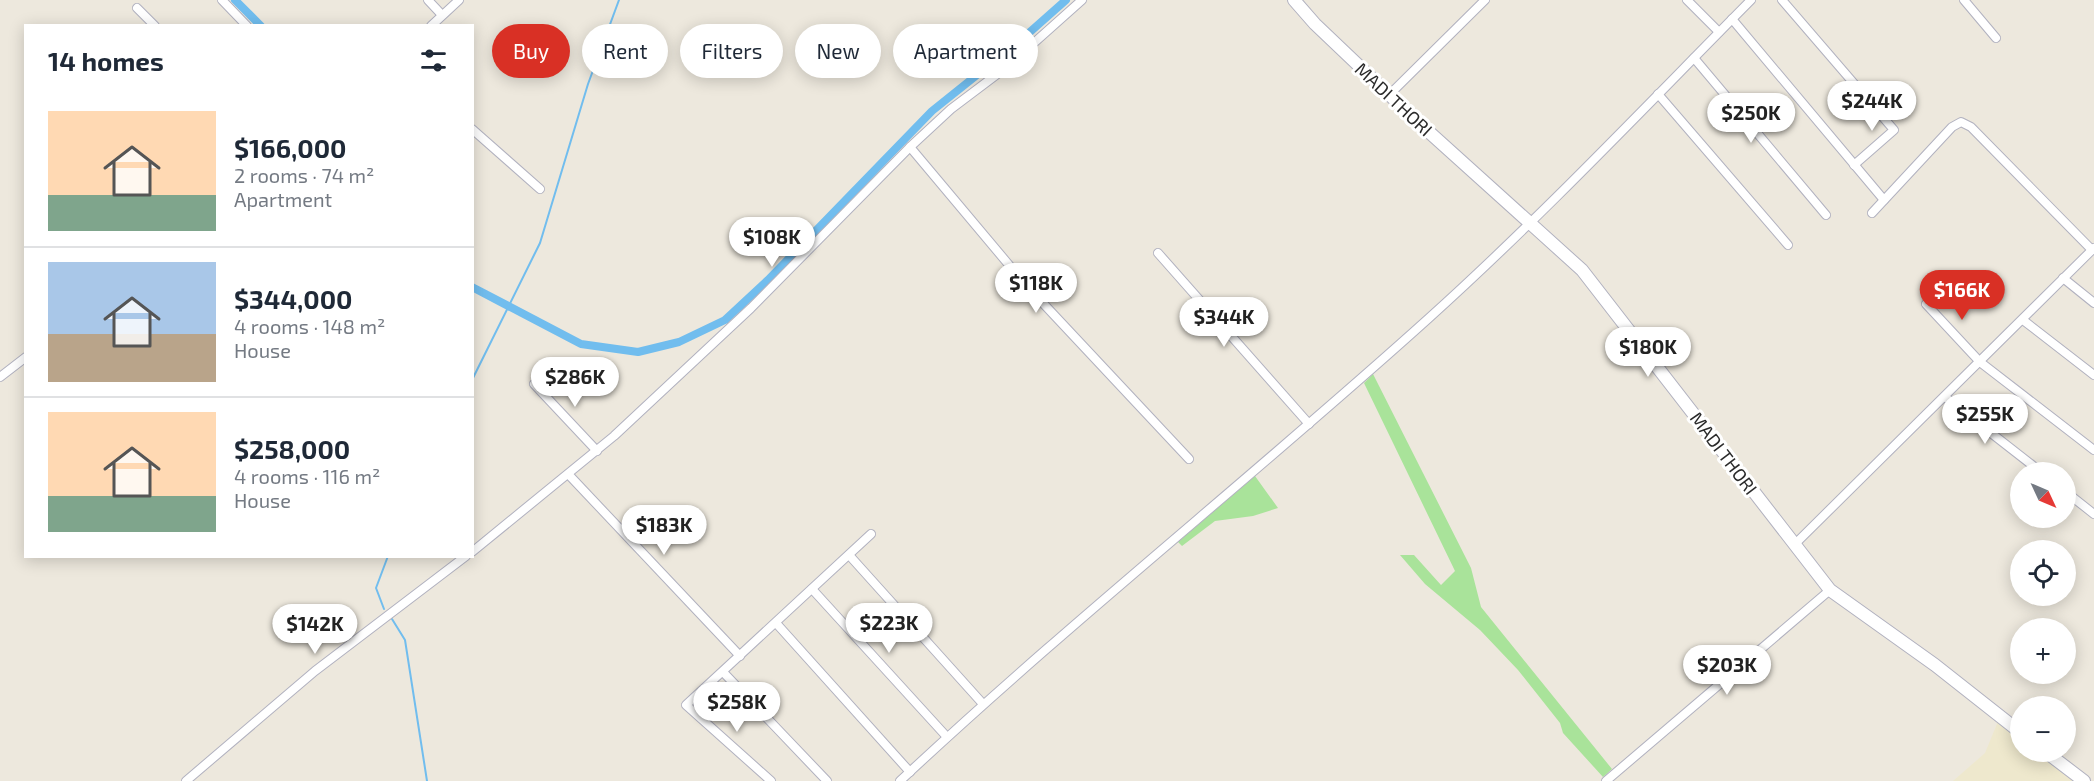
<!DOCTYPE html>
<html lang="en">
<head>
<meta charset="utf-8">
<style>
  body { margin:0; font-family:"Exo 2",sans-serif; background:#f2f2f3; color:#1f2937; height:100vh; display:flex; flex-direction:column; font-size:22px; white-space:nowrap }
  * { box-sizing:border-box; margin:0 }
  p { font-size:20px; color:#747a83 }
  .icon { flex:none; width:33px; height:33px; fill:none; stroke:currentColor; stroke-width:2; stroke-linecap:round; stroke-linejoin:round }
  .map { position:relative; flex:1; overflow:hidden }
  .sheet { position:absolute; left:24px; top:24px; width:450px; height:534px; display:flex; flex-direction:column; background:#fff; border-radius:0px; box-shadow:0 3px 15px #0003 }
  .sheet>* { flex:none }
  .banner { position:absolute; left:492px; top:24px; width:570px; height:54px; display:flex; gap:12px }
  .needle { width:39px; rotate:134deg }
  .buttons { position:absolute; left:2010px; top:462px; display:grid; gap:12px }
  .buttons a { display:grid; place-items:center; width:66px; height:66px; border-radius:50%; background:#fff; box-shadow:0 3px 15px #0003; font-size:30px }
  .price { position:absolute; translate:-50% -51px; padding:0 14px; border-radius:21px; background:#fff; color:#222; font-size:20px; line-height:39px; filter:drop-shadow(0 2px 3px #0008) }
  .price::after { content:''; position:absolute; left:50%; top:36px; width:18px; height:14px; margin-left:-9px; background:inherit; clip-path:polygon(0 0,100% 0,50% 100%) }
  .price.active { background:#d93025; color:#fff }
  ul { padding:0; list-style:none }
  li { display:flex; align-items:center; gap:18px; height:150px; padding:0 24px }
  li+li { border-top:2px solid #e0e1e3 }
  li span { display:grid; place-items:center; flex:none; width:168px; height:120px; border-radius:0px; color:#555 }
  li>.icon { margin-inline-start:auto }
  span .icon { width:72px; height:72px; fill:#fffc; stroke-width:1 }
  li b { font-size:26px }
  h2 { display:flex; justify-content:space-between; align-items:center; height:72px; padding:0 24px; font-size:26px }
  .chip { padding:0 21px; border-radius:27px; background:#fff; box-shadow:0 3px 15px #0003; font-size:21px; line-height:54px }
  .chip.active { background:#d93025; color:#fff }
  .map>svg:first-child { display:block }
</style>
</head>
<body>
<div class="map">
<svg width="2094" height="781" viewBox="0 0 2094 781">
  <rect width="100%" height="100%" fill="#ede8dd"/>
  <path fill="#eee8cd" d="M 1999,719 L 2020,737 L 2020,752 L 2038,752 L 2074,781 L 1953,781 L 1985,753 Z"/>
  <g fill="#a9e39a">
    <path d="M 1373,374 L 1471,568 L 1481,607 L 1612,769 L 1603,777 L 1563,733 L 1560,723 L 1518,670 L 1480,630 L 1425,584 L 1400,555 L 1414,555 L 1441,585 L 1455,571 L 1364,383 Z"/>
    <path d="M 1255,476 L 1278,508 L 1253,516 L 1215,521 L 1182,546 L 1178,542 Z"/>
  </g>
  <g fill="none" stroke-linecap="round" stroke-linejoin="round">
    <g stroke="#71bdee" stroke-width="2">
      <path d="M 472,380 L 540,243 L 588,84 L 619,0"/>
      <path d="M 384,609 L 376,588 L 388,556"/>
      <path d="M 392,619 L 405,640 L 427,781"/>
    </g>
    <g stroke="#71bdee" stroke-width="8">
      <path d="M 235,0 L 261,26"/>
      <path d="M 472,287 L 581,344 L 638,352 L 679,342 L 725,320 L 768,280 L 932,111 L 1022,39 L 1066,0"/>
    </g>
    <defs>
      <g id="minor">
        <path d="M 222,0 L 247,26"/>
        <path d="M 428,0 L 442,15"/>
        <path d="M 1687,0 L 1719,32"/>
        <path d="M 1782,0 L 1894,130 L 1854,165"/>
        <path d="M 1964,0 L 1996,38"/>
        <path d="M 137,8 L 155,26"/>
        <path d="M 1732,19 L 1884,200"/>
        <path d="M 431,26 L 459,0"/>
        <path d="M 1694,58 L 1826,215"/>
        <path d="M 1390,94 L 1485,0"/>
        <path d="M 1658,94 L 1788,245"/>
        <path d="M 472,129 L 540,189"/>
        <path d="M 910,147 L 1025,284 L 1189,459"/>
        <path d="M 1872,213 L 1952,127 L 1961,122 L 1971,127 L 2092,250"/>
        <path d="M 1158,253 L 1309,424"/>
        <path d="M 2063,278 L 2094,303"/>
        <path d="M 1926,304 L 1980,362 L 2094,450"/>
        <path d="M 2023,320 L 2094,375"/>
        <path d="M 0,377 L 26,357"/>
        <path d="M 534,384 L 597,451"/>
        <path d="M 1945,397 L 2041,472"/>
        <path d="M 569,475 L 740,656"/>
        <path d="M 2066,492 L 2094,514"/>
        <path d="M 1794,545 L 2094,248"/>
        <path d="M 472,552 L 614,436 L 751,308 L 910,147 L 951,109 L 1008,66 L 1082,0"/>
        <path d="M 849,555 L 983,704"/>
        <path d="M 812,589 L 947,737"/>
        <path d="M 776,623 L 910,772"/>
        <path d="M 723,672 L 827,781"/>
        <path d="M 186,781 L 315,671 L 466,556"/>
        <path d="M 771,781 L 686,705 L 871,534"/>
        <path d="M 900,781 C 1071,621 1255,475 1429,318 C 1541,217 1645,107 1751,0"/>
        <path d="M 1606,781 L 1830,590"/>
      </g>
      <g id="secondary">
        <path d="M 1294,0 L 1315,24 L 1419,123 L 1582,270 L 1830,590 L 1935,665 L 2020,732"/>
        <path d="M 2046,752 L 2084,781"/>
      </g>
    </defs>
    <use href="#minor" stroke="#b1b1bf" stroke-width="10"/>
    <use href="#secondary" stroke="#b1b1bf" stroke-width="14"/>
    <use href="#minor" stroke="#fff" stroke-width="8"/>
    <use href="#secondary" stroke="#fff" stroke-width="12"/>
  </g>
  <g text-anchor="middle" dominant-baseline="central" stroke-width="6" stroke-linejoin="round" paint-order="stroke">
    <g font-size="18" fill="#2b2b2b" stroke="#fff">
      <text transform="translate(1394 99) rotate(43)">MADI THORI</text>
      <text transform="translate(1724 453) rotate(53)">MADI THORI</text>
    </g>
  </g>
</svg>
<div class="buttons">
<a><svg class="needle" viewBox="-14 -14 28 28"><path d="M0-13l5 13h-10z" fill="#e53935"/><path d="M0 13l5-13h-10z" fill="#747a83"/></svg></a>
<a><svg class="icon" aria-label="locate" viewBox="0 0 24 24"><circle cx="12" cy="12" r="6"/><path d="M12 2v4M12 18v4M2 12h4M18 12h4"/></svg></a>
<a>+</a>
<a>−</a>
</div>
<b class="price" style="left:1872px;top:132px">$244K</b>
<b class="price" style="left:1751px;top:144px">$250K</b>
<b class="price" style="left:772px;top:268px">$108K</b>
<b class="price" style="left:1036px;top:314px">$118K</b>
<b class="price active" style="left:1962px;top:321px">$166K</b>
<b class="price" style="left:1224px;top:348px">$344K</b>
<b class="price" style="left:1648px;top:378px">$180K</b>
<b class="price" style="left:575px;top:408px">$286K</b>
<b class="price" style="left:1985px;top:445px">$255K</b>
<b class="price" style="left:664px;top:556px">$183K</b>
<b class="price" style="left:889px;top:654px">$223K</b>
<b class="price" style="left:315px;top:655px">$142K</b>
<b class="price" style="left:1727px;top:696px">$203K</b>
<b class="price" style="left:737px;top:733px">$258K</b>
<div class="banner">
<a class="chip active">Buy</a>
<a class="chip">Rent</a>
<a class="chip">Filters</a>
<a class="chip">New</a>
<a class="chip">Apartment</a>
</div>
<section class="sheet">
<h2>14 homes<svg class="icon" aria-label="filters" viewBox="0 0 24 24"><path d="M4 7h16M4 17h16"/><circle cx="9" cy="7" r="2"/><circle cx="15" cy="17" r="2"/></svg></h2>
<ul>
<li><span style="background:linear-gradient(#ffd9b3 70%,#7fa58c 0)"><svg class="icon" aria-label="home" viewBox="0 0 24 24"><path d="M3 11l9-7 9 7M6 9v11h12V9"/></svg></span><div><b>$166,000</b><p>2 rooms · 74 m²</p><p>Apartment</p></div></li>
<li><span style="background:linear-gradient(#a9c7e8 60%,#b9a48a 0)"><svg class="icon" aria-label="home" viewBox="0 0 24 24"><path d="M3 11l9-7 9 7M6 9v11h12V9"/></svg></span><div><b>$344,000</b><p>4 rooms · 148 m²</p><p>House</p></div></li>
<li><span style="background:linear-gradient(#ffd9b3 70%,#7fa58c 0)"><svg class="icon" aria-label="home" viewBox="0 0 24 24"><path d="M3 11l9-7 9 7M6 9v11h12V9"/></svg></span><div><b>$258,000</b><p>4 rooms · 116 m²</p><p>House</p></div></li>
</ul>
</section>
</div>
</body>
</html>
